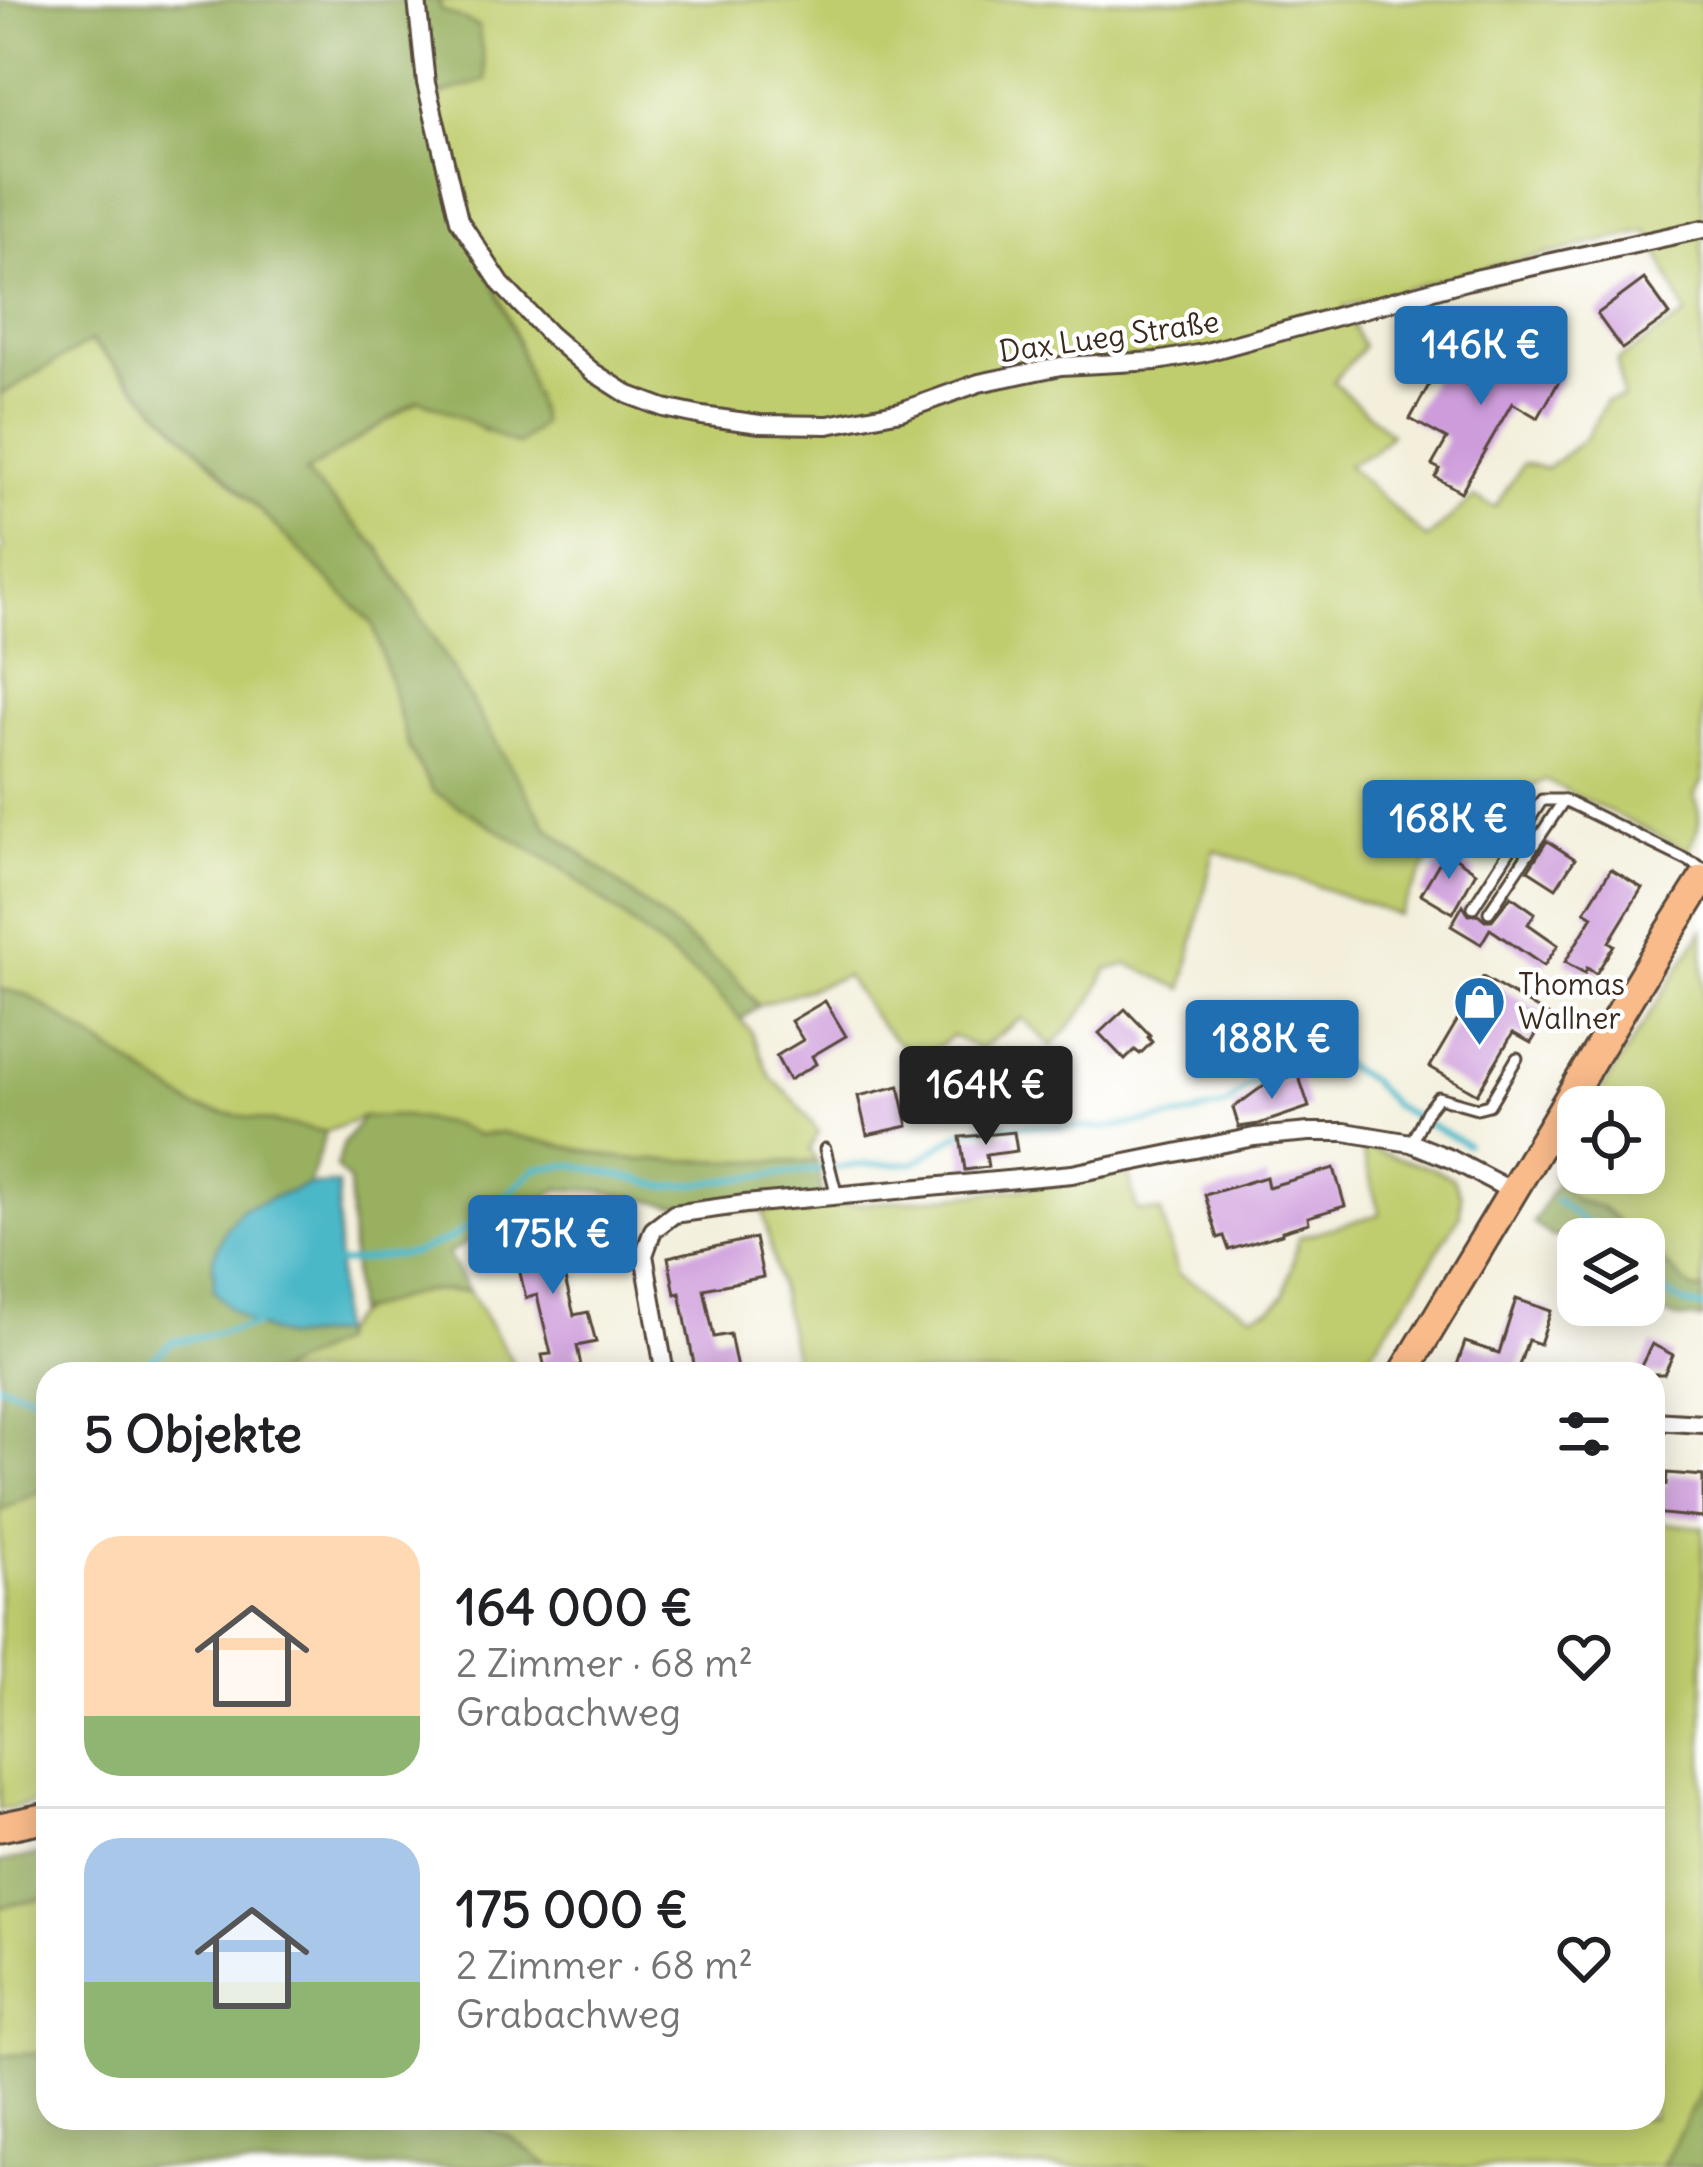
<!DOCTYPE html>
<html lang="de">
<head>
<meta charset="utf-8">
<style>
  body { margin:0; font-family:Delius,sans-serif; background:#f2f2f2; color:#202124; height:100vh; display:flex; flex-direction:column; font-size:45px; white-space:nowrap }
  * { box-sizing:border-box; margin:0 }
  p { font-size:39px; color:#757577 }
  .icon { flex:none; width:66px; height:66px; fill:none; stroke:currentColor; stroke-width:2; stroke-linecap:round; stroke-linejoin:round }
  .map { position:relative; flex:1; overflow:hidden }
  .drawer { position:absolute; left:36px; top:1362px; width:1629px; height:768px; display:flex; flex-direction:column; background:#fff; border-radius:36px; box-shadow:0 6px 30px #0003 }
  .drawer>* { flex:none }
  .tools { position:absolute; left:1557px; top:1086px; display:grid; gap:24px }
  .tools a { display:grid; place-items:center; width:108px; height:108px; border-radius:24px; background:#fff; box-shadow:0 6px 30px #0003; font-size:60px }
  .price { position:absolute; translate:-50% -102px; padding:0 27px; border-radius:12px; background:#1f6fb2; color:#fff; font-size:39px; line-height:78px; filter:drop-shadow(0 3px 6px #0008) }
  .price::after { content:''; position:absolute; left:50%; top:72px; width:36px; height:27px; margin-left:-18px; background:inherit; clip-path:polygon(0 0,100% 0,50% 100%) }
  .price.active { background:#222; color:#fff }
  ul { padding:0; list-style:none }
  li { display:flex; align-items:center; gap:36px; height:300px; padding:0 48px }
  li+li { border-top:3px solid #e0e0e0 }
  li span { display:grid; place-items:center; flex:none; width:336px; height:240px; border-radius:36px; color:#555 }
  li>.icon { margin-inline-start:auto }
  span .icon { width:144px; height:144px; fill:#fffc; stroke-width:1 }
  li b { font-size:51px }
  h2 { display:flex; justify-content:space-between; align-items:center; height:144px; padding:0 48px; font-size:51px }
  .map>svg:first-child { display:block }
</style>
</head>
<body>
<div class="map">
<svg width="1703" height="2167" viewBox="0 0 1703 2167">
  <rect width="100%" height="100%" fill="#fff"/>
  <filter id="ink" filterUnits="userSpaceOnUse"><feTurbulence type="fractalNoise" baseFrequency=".00833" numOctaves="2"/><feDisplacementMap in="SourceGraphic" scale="24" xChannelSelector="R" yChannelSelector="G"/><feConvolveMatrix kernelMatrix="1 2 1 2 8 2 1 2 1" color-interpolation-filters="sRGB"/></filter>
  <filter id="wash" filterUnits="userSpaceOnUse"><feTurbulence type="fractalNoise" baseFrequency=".004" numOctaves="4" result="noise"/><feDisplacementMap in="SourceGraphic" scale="48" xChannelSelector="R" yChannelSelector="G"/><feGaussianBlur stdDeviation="2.7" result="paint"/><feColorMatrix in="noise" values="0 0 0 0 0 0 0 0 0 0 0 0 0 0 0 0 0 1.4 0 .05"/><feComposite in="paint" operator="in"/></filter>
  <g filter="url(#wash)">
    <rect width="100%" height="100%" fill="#f3efdb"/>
    <g fill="#c0cd6e" stroke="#7e7c46" stroke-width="3" fill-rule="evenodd">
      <path d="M 439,0 L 1702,0 L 1703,780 L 1694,795 C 1703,816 1700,830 1688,850 L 1544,780 L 1443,835 L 1398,915 L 1214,850 L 1183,989 L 1128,964 L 1107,970 L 1091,1002 L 1052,1046 L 1022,1018 L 980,1049 L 952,1036 L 917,1061 L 879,1024 L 846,976 L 758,1006 L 733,975 L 547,827 L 379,548 L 304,472 L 420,400 L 453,411 L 486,432 L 517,340 L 459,200 L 436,96 ZM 1648,231 L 1686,315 L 1617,361 L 1623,398 L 1606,401 L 1586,438 L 1546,469 L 1524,463 L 1495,507 L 1474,497 L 1427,539 L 1347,465 L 1372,453 L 1391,434 L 1333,382 L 1363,347 L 1344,307 L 1444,278 Z"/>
      <path d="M 90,341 L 373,624 L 409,748 L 433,791 L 562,868 L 716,991 L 751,1032 L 770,1076 L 794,1100 L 818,1131 L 810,1150 L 817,1162 L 642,1160 L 608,1156 L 504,1133 L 476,1135 L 454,1125 L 363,1117 L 326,1132 L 196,1108 L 28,995 L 0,989 L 0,552 L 5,548 L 0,540 L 0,395 Z"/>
      <path d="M 1703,930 L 1703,1290 L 1693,1290 L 1644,1244 L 1644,1239 L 1639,1239 L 1601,1207 L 1577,1201 L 1556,1183 L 1552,1175 L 1578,1128 L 1578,1173 L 1644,1173 L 1644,1107 L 1591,1107 Z"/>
      <path d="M 1361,1147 L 1434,1169 L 1452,1178 L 1461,1195 L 1460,1215 L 1408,1299 L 1356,1374 L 798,1374 L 763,1211 C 885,1202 1008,1195 1128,1172 L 1137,1210 L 1161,1212 L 1178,1274 L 1251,1314 L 1271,1309 L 1285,1294 L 1299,1237 L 1380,1214 Z"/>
      <path d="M 422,1291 L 469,1291 L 520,1374 L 273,1374 L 337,1342 C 346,1306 391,1301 422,1291 Z"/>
      <path d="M 48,1487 L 48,1801 L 0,1810 L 0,1511 Z"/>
      <path d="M 1653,1522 L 1703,1527 L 1703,2087 L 1662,2167 L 551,2167 L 508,2136 L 459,2118 L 1653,2118 Z"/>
      <path d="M 48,1898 L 48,2053 L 0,2056 L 0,1907 Z"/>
    </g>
    <g fill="#98b061" stroke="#6a6d40" stroke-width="3">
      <path d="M 0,0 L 439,0 L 441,10 L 478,26 L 487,80 L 437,96 L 459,200 L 517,340 L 542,423 L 518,445 C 484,431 454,412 419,400 L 305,473 L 379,548 L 547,827 L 733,975 L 758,1006 L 741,1020 L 716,991 L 562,868 L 433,791 L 409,748 L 373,624 L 91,341 L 0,395 Z"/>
      <path d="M 0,989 L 28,995 L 196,1108 L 326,1132 L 309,1185 L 242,1209 L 251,1324 L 286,1338 L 338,1333 L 338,1342 L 273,1374 L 48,1374 L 48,1487 L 0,1511 Z"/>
      <path d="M 405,1116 L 454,1125 L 476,1135 L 504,1133 L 608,1156 L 642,1160 L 817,1162 L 824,1206 L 763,1211 L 672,1205 L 602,1191 L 559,1189 L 448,1254 L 469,1291 L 422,1291 L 355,1313 L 349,1182 L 336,1167 L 344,1143 L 363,1117 Z"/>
      <path d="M 1556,1183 L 1577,1201 L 1601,1207 L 1639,1239 L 1578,1239 L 1578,1245 L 1574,1241 L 1551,1236 L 1533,1223 Z"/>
      <path d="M 1644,1244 L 1693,1290 L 1703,1290 L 1703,1319 L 1677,1318 L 1639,1305 L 1644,1305 Z"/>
      <path d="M 48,1853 L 48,1898 L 0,1907 L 0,1862 Z"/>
      <path d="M 48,2053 L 48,2118 L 459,2118 L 508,2136 L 551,2167 L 0,2167 L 0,2056 Z"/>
      <path d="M 1703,2087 L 1703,2167 L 1662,2167 Z"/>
    </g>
    <path fill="#4cb8c8" stroke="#447173" stroke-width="3" d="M 338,1184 L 338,1333 L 286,1338 L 251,1324 L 229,1308 L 214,1291 L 213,1258 L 225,1230 L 242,1209 L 309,1185 Z"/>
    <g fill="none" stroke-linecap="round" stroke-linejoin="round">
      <g stroke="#4cb8c8" stroke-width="6">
        <path d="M 1556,1200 L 1606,1239"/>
        <path d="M 332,1264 L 414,1253 L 450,1239 L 477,1221 L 537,1168 L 575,1165 L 668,1187 L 860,1165 L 915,1163 L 963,1131 L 1001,1125 L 1105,1128 L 1186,1116 L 1227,1105 L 1277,1058 L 1308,1053 L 1336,1060 L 1370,1080 L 1393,1105 L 1466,1144"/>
        <path d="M 1644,1273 C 1661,1290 1678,1306 1703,1307"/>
        <path d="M 136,1374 L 172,1342 L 256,1325"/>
        <path d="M 0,1385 L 48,1399"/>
      </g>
    </g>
    <g id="blocks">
      <g fill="#ce9cdb">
        <path d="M 1644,279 L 1670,315 L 1622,349 L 1597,314 Z"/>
        <path d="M 1499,340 L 1562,376 L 1538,418 L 1512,403 L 1461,492 L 1435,477 L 1440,469 L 1432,465 L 1447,439 L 1410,419 L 1438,369 L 1472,388 Z"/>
        <path d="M 1547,841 L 1575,859 L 1556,888 L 1528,870 Z"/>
        <path d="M 1446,851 L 1476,872 L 1453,913 L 1421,894 Z"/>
        <path d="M 1611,869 L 1642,888 L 1609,942 L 1614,945 L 1596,974 L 1587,968 L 1585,973 L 1565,962 L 1593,916 L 1585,911 Z"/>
        <path d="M 1511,896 L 1535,913 L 1528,924 L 1558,945 L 1544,966 L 1490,929 L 1481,944 L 1451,926 L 1463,905 L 1469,915 L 1478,914 L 1485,920 L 1492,920 Z"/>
        <path d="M 1483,977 L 1548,1015 L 1531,1043 L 1513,1033 L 1477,1094 L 1430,1067 Z"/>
        <path d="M 825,1001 L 846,1036 L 812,1056 L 816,1064 L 789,1080 L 776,1056 L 803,1040 L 791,1021 Z"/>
        <path d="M 1125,1009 L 1150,1035 L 1148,1037 L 1152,1042 L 1140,1054 L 1135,1050 L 1125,1060 L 1099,1033 Z"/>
        <path d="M 1298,1074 L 1309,1107 L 1259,1124 L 1239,1127 L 1233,1108 L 1263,1086 Z"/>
        <path d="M 899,1086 L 908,1126 L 867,1135 L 858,1096 Z"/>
        <path d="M 1014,1132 L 1017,1151 L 986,1155 L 988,1167 L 965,1170 L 960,1137 Z"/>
        <path d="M 1334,1168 L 1345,1206 L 1308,1217 L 1309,1223 L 1282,1231 L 1282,1234 L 1229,1250 L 1224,1236 L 1218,1238 L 1205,1195 L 1266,1177 L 1268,1187 Z"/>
        <path d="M 559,1219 L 564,1242 L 556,1243 L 574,1315 L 588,1312 L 596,1342 L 577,1346 L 581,1366 L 546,1373 L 542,1355 L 551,1354 L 537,1295 L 526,1298 L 516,1256 L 530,1253 L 524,1227 Z"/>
        <path d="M 755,1238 L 763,1277 L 704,1289 L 714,1337 L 730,1334 L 737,1369 L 696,1374 L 680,1293 L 675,1294 L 668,1257 Z"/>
        <path d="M 1516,1299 L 1551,1311 L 1540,1344 L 1528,1340 L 1516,1374 L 1474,1374 L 1456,1368 L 1465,1342 L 1499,1353 Z"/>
        <path d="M 1652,1344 L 1673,1355 L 1664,1374 L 1637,1374 Z"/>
        <path d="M 1667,1473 L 1703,1476 L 1703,1518 L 1653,1513 L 1653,1483 L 1666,1485 Z"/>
      </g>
    </g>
  </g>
  <g filter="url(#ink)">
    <use href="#blocks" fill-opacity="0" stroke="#57483a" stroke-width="3"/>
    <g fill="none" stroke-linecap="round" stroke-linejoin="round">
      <defs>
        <g id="lane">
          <path d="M 1473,907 L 1542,800 L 1564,800"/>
          <path d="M 1489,912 L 1564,800 L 1703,868"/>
          <path d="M 1411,1143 L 1427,1111 L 1438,1097 L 1477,1108 L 1489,1105 L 1517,1058"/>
          <path d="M 825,1149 L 837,1196"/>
        </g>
        <g id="street">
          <path d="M 417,0 L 426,83 L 459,220 L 501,284 L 549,334 L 593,372 L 629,395 L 664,408 L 702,416 L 760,424 L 828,425 L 901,411 L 979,383 L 1061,366 L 1157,361 L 1203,353 L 1466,281 L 1703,229"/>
          <path d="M 665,1374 L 644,1255 L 653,1230 L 674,1214 L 745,1204 L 1072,1174 L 1254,1137 L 1309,1132 L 1345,1132 L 1411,1143 L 1451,1159 L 1514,1192"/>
          <path d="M 1653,1421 L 1703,1424"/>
        </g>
        <g id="primary">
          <path d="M 1403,1374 L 1653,958 L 1703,879"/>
          <path d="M 0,1827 L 48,1817"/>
        </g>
      </defs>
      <use href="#lane" stroke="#57483a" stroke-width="15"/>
      <use href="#street" stroke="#57483a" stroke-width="22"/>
      <use href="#primary" stroke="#57483a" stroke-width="33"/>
      <use href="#lane" stroke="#fff" stroke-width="9"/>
      <use href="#street" stroke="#fff" stroke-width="16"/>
      <use href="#primary" stroke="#fabb8b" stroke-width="27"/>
    </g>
  </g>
  <defs>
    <symbol id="shop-pin" viewBox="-11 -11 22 30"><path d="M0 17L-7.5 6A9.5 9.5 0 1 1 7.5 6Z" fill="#1f6fb2" stroke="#fff"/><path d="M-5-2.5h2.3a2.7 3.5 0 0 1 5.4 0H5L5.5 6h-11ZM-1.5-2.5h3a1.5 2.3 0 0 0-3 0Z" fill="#fff"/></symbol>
  </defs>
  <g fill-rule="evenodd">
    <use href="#shop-pin" x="1450" y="972" width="59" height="81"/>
  </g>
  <g text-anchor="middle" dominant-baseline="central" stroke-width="9" stroke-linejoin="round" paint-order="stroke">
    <g font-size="30" fill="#3b2a1e" stroke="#fff">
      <text transform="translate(1109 336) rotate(-8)">Dax Lueg Straße</text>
    </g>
    <g font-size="30" fill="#3b2a1e" stroke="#fff" text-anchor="start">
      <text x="1518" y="984">Thomas<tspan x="1518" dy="34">Wallner</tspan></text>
    </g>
  </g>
</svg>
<div class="tools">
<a><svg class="icon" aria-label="locate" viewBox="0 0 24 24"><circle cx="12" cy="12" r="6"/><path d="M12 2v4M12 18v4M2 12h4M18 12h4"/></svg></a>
<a><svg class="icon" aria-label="layers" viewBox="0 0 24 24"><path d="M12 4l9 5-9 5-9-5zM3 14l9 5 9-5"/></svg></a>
</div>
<b class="price" style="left:1481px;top:408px">146K €</b>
<b class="price" style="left:1449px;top:882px">168K €</b>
<b class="price" style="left:1272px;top:1102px">188K €</b>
<b class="price active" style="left:986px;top:1148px">164K €</b>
<b class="price" style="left:553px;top:1297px">175K €</b>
<section class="drawer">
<h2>5 Objekte<svg class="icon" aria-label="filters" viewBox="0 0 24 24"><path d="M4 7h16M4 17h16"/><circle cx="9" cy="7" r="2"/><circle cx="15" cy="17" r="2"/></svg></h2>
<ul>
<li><span style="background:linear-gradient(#ffd9b3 75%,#8fb573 0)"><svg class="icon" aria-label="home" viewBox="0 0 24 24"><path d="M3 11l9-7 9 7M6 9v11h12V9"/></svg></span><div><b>164 000 €</b><p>2 Zimmer · 68 m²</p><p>Grabachweg</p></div><svg class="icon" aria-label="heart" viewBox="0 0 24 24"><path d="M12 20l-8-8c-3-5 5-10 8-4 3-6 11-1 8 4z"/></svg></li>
<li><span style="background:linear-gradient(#a9c7e8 60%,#8fb573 0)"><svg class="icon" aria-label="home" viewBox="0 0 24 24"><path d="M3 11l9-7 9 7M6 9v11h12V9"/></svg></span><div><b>175 000 €</b><p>2 Zimmer · 68 m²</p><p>Grabachweg</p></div><svg class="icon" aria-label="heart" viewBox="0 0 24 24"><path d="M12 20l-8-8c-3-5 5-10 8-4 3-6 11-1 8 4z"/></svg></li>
</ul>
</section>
</div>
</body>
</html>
